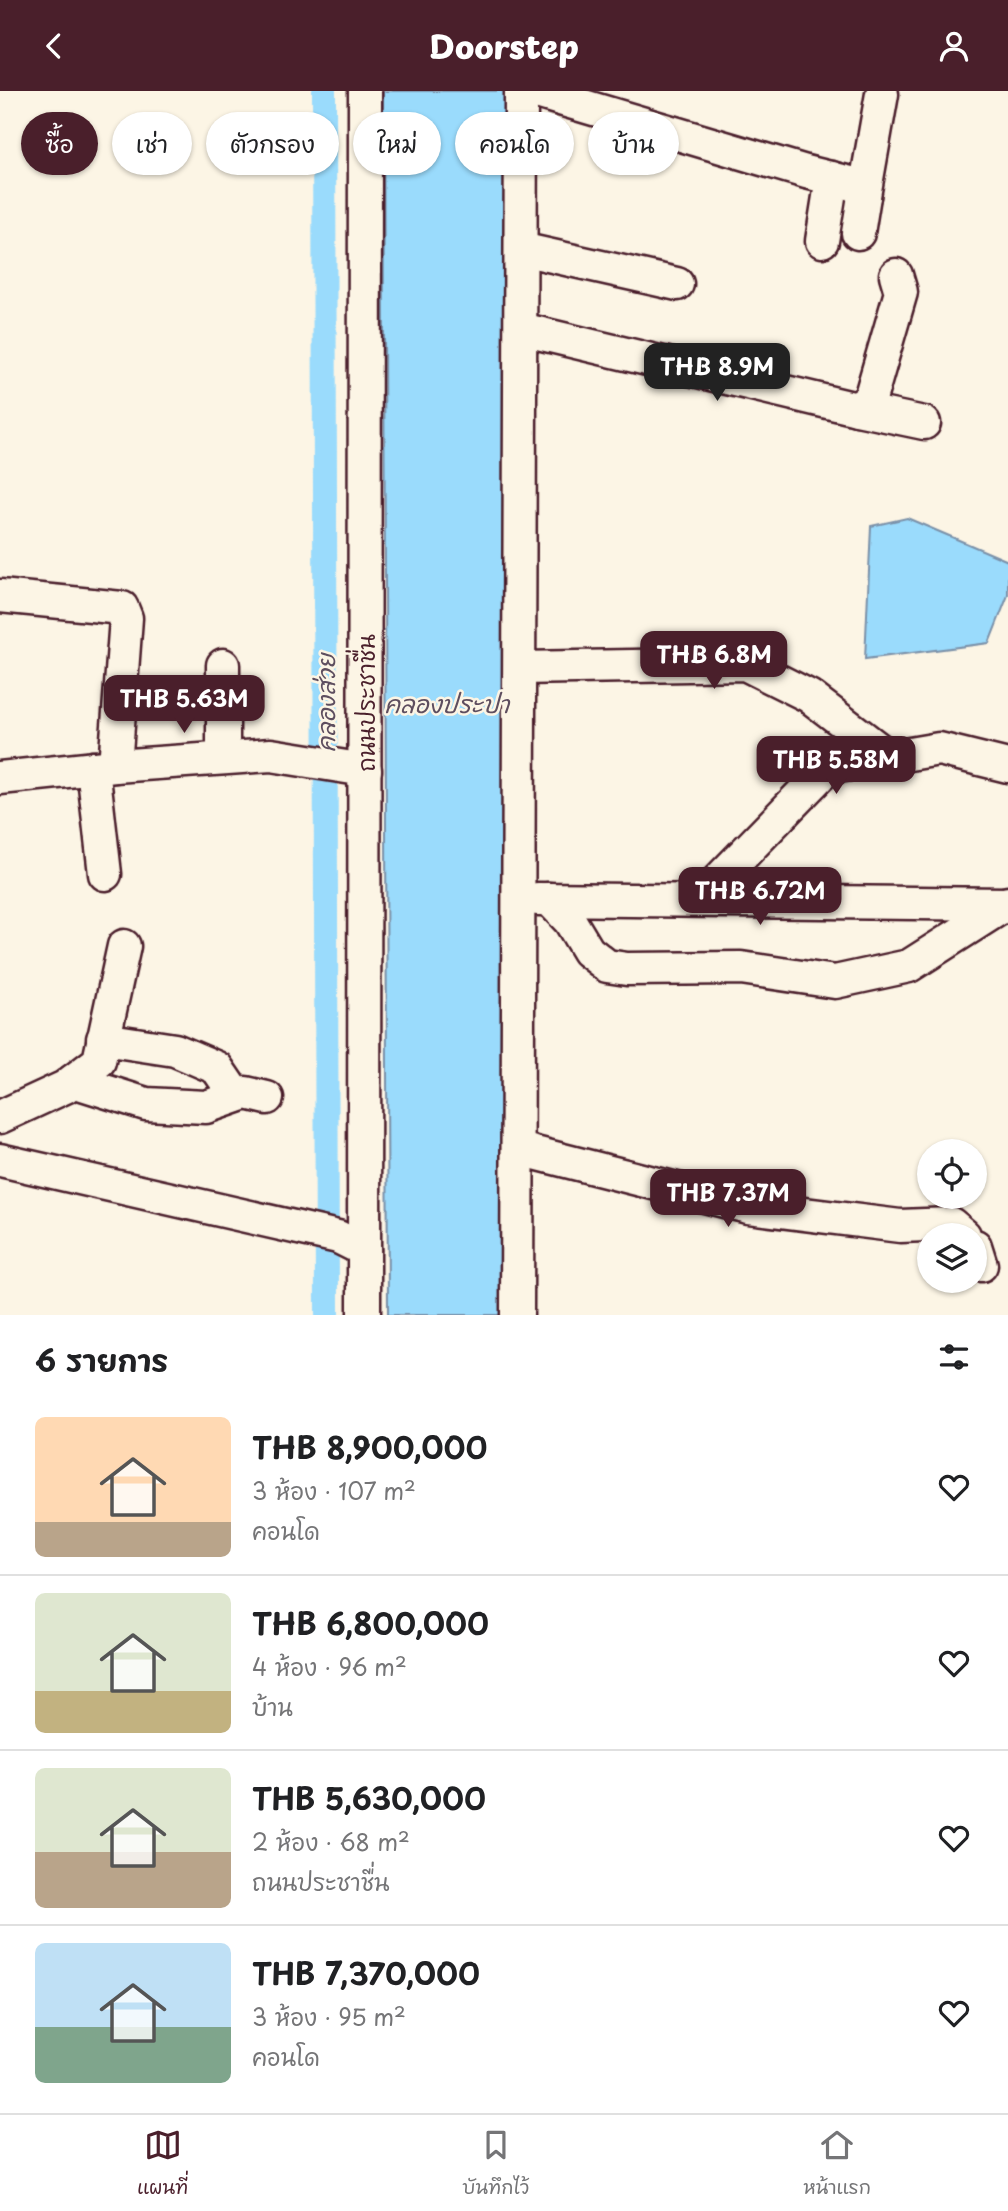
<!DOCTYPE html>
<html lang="th">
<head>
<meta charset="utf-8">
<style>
  body { margin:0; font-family:"Playpen Sans","Playpen Sans Thai",sans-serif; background:#f6f6f6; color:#202124; height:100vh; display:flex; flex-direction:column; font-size:26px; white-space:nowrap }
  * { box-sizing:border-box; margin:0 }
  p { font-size:23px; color:#757577 }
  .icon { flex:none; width:38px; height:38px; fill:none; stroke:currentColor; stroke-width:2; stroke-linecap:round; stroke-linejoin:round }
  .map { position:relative; height:1224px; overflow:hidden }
  .drawer { display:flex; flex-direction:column; background:#fff; flex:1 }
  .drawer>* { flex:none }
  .banner { position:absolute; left:21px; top:21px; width:966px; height:63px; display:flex; gap:14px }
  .fabs { position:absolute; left:917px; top:1048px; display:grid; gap:14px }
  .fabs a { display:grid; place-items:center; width:70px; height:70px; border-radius:50%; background:#fff; box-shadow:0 2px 5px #0004; font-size:35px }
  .price { position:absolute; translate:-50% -60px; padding:0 16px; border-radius:14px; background:#4a1f2b; color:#fff; font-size:23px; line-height:46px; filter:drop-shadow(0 2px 4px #0008) }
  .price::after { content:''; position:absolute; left:50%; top:42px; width:21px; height:16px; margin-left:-10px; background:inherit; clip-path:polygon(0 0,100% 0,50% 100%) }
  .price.selected { background:#222; color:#fff }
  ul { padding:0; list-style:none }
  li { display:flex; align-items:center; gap:21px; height:175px; padding:0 35px }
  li+li { border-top:2px solid #e0e0e0 }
  li span { display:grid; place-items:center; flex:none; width:196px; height:140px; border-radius:10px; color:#555 }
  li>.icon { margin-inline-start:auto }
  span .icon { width:84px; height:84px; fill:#fffc; stroke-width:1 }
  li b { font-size:30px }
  h2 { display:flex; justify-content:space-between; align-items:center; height:84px; padding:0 35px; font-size:30px }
  .pill { padding:0 24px; border-radius:32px; background:#fff; box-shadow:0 2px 5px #0004; font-size:24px; line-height:63px }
  .pill.selected { background:#4a1f2b; color:#fff }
  header { display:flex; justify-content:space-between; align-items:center; height:91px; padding:0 35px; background:#4a1f2b; color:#fff; font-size:32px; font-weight:800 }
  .tab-bar { display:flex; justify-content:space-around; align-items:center; height:98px; border-top:2px solid #e0e0e0; background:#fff; font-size:19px; color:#757577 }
  .tab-bar a { display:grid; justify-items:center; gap:4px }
  .tab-bar .selected { color:#4a1f2b }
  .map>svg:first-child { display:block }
</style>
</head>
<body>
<header><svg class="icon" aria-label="back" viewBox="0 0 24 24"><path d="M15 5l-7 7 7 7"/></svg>Doorstep<svg class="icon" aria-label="person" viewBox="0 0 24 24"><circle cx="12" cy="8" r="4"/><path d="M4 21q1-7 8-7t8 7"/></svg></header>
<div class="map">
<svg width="1008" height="1224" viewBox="0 0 1008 1224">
  <rect width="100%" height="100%" fill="#fcf5e5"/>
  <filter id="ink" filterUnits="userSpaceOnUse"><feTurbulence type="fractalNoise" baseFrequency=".0143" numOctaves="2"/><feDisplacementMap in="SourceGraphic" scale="14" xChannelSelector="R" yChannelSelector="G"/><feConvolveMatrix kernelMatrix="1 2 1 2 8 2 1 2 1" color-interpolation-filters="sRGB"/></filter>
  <g filter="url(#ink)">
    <g fill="#9adbfc" stroke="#7a90a8" stroke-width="2">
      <path d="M 383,0 L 508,0 L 509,1224 L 388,1224 Z"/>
      <path d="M 907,427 L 1008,470 L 1008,504 L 989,552 L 865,568 L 871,435 Z"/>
    </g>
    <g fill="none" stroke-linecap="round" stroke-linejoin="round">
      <path stroke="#9adbfc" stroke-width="24" d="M 324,0 L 327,1224"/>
      <defs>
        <g id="minor">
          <path d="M 533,0 L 806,81 L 855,93 L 864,105 L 858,142"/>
          <path d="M 864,105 L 882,3"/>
          <path d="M 822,150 L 832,87"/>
          <path d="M 521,158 L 677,193"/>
          <path d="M 521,238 L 857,318 L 924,332"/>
          <path d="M 857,318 L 870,308 L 901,201 L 896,184"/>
          <path d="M 0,505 L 122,517 L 126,527 L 115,675"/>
          <path d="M 223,574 L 223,667"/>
          <path d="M 520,577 L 745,573 L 809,605 L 894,670"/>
          <path d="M 93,677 L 105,783"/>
          <path d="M 0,687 L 115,675 L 271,664 L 365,679"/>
          <path d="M 538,808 L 1008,813"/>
          <path d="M 549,808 L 570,830 L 588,860 L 607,875 L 627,878 L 741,877 L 835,891 L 909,875 L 1008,812"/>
          <path d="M 699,809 L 827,677 L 939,658 L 1008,675"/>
          <path d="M 103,948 L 175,959 L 217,977 L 236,1005"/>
          <path d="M 73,990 L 146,1013 L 206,1016 L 246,1002 L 267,1007"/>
          <path d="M 0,1026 L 65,996 L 99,970 L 124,855"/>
          <path d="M 519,1058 L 748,1116 L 900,1135 L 951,1133 L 964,1144"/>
          <path d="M 0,1069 L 338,1146 L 364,1159"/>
          <path d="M 975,1155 L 981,1174"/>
          <path d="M 364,1224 L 365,0"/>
          <path d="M 517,1224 L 521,0"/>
        </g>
      </defs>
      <use href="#minor" stroke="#4a1f2b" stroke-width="37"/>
      <use href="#minor" stroke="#fcf5e5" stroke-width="32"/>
    </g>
  </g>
  <g text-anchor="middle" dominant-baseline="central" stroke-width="5" stroke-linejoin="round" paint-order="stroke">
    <g font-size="23" fill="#4a1f2b" stroke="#fcf5e5">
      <text transform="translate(365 612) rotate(-90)">ถนนประชาชื่น</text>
    </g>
    <g font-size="24" font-style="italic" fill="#5e4e5f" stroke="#fcf5e5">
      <text transform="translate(325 612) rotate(-90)">คลองส่วย</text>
      <text x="447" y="612">คลองประปา</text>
    </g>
  </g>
</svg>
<div class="fabs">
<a><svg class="icon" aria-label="locate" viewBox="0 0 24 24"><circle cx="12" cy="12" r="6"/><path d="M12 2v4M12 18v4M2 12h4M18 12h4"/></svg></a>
<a><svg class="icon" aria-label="layers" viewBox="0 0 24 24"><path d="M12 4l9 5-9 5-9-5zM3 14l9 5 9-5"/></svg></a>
</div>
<b class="price selected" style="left:717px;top:312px">THB 8.9M</b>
<b class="price" style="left:714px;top:600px">THB 6.8M</b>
<b class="price" style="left:184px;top:644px">THB 5.63M</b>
<b class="price" style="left:836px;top:705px">THB 5.58M</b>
<b class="price" style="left:760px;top:836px">THB 6.72M</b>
<b class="price" style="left:728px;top:1138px">THB 7.37M</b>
<div class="banner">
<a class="pill selected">ซื้อ</a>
<a class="pill">เช่า</a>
<a class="pill">ตัวกรอง</a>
<a class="pill">ใหม่</a>
<a class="pill">คอนโด</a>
<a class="pill">บ้าน</a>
</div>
</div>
<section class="drawer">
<h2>6 รายการ<svg class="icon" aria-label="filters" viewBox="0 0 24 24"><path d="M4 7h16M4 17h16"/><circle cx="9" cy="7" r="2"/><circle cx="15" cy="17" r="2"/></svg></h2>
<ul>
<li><span style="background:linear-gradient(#ffd9b3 75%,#b9a48a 0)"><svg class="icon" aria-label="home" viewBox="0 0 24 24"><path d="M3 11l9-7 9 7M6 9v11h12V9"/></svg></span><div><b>THB 8,900,000</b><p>3 ห้อง · 107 m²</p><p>คอนโด</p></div><svg class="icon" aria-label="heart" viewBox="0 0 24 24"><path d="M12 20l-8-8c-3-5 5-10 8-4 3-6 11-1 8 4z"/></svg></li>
<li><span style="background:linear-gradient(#dfe7d0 70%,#c2b280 0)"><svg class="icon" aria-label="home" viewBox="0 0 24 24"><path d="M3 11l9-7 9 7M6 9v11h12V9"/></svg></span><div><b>THB 6,800,000</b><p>4 ห้อง · 96 m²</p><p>บ้าน</p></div><svg class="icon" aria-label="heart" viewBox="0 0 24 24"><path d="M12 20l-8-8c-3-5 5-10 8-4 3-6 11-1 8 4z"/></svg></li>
<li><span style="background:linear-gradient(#dfe7d0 60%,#b9a48a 0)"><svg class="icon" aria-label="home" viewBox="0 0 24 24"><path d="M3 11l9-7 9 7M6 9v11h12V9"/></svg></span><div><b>THB 5,630,000</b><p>2 ห้อง · 68 m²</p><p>ถนนประชาชื่น</p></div><svg class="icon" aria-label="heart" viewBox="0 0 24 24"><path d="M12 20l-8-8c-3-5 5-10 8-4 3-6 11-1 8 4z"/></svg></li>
<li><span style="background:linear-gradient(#bfe0f5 60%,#7fa58c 0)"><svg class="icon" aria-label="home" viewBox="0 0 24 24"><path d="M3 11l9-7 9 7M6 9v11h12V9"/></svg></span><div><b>THB 7,370,000</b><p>3 ห้อง · 95 m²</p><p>คอนโด</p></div><svg class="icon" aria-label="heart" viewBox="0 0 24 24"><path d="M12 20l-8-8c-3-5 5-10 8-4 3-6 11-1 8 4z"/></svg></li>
</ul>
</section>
<nav class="tab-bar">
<a class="selected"><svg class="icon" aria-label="map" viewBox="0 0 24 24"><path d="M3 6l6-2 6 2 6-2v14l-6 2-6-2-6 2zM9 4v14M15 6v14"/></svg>แผนที่</a>
<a><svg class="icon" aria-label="saved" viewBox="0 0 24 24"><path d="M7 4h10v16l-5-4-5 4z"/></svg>บันทึกไว้</a>
<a><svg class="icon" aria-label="home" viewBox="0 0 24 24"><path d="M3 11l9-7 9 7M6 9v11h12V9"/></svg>หน้าแรก</a>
</nav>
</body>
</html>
